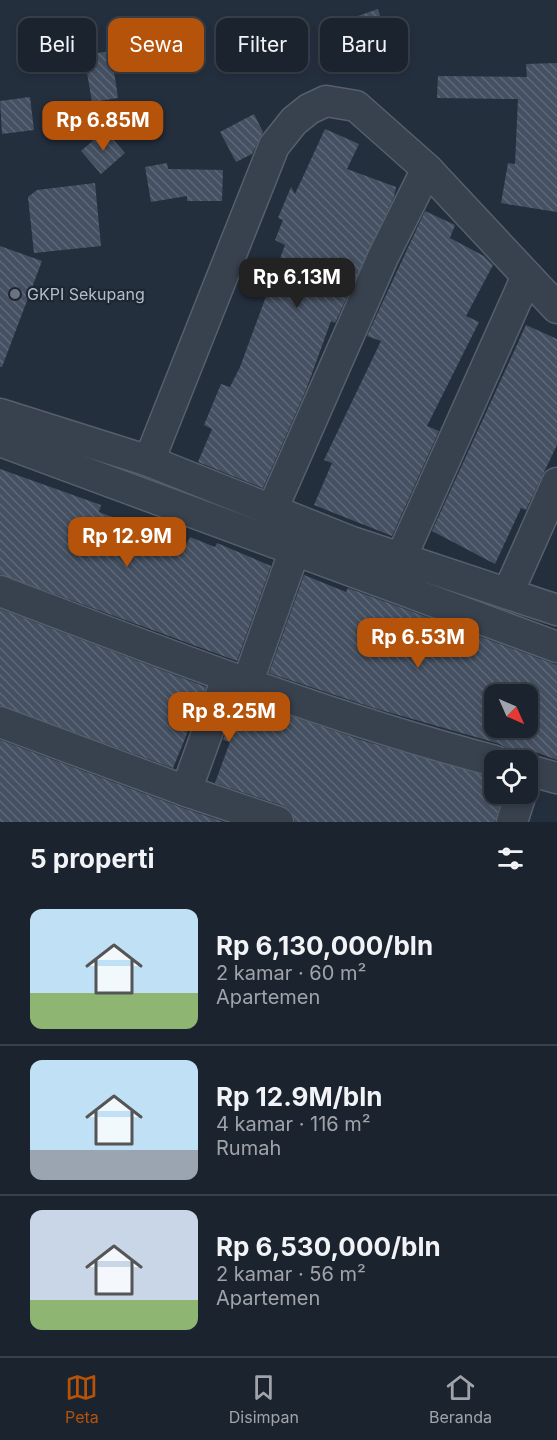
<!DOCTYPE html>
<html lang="id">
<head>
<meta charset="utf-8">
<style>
  body { margin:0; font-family:Inter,sans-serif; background:#282f3a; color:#f1f3f6; height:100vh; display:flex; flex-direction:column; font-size:22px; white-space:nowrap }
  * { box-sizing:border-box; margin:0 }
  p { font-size:20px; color:#a0a4aa }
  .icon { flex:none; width:33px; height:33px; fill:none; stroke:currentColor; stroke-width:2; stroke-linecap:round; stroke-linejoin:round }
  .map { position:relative; height:822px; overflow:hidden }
  .side { display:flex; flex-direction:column; background:#1b232e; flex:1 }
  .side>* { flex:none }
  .top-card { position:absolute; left:18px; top:18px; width:522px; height:54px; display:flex; gap:12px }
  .needle { width:39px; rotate:135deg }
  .controls { position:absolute; left:484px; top:684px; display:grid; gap:12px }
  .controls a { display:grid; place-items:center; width:54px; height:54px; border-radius:12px; background:#1b232e; box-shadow:0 3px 9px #0003,0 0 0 2px #39404a; font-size:30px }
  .price { position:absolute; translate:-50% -51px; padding:0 14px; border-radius:12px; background:#b45309; color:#fff; font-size:20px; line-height:39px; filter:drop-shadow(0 2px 3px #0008) }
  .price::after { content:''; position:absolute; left:50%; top:36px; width:18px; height:14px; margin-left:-9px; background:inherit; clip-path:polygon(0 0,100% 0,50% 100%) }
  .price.current { background:#222; color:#fff }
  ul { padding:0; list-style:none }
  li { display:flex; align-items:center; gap:18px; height:150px; padding:0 30px }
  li+li { border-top:2px solid #39404a }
  li span { display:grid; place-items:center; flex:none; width:168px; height:120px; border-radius:12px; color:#555 }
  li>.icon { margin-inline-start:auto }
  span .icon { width:72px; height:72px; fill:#fffc; stroke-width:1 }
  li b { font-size:26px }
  h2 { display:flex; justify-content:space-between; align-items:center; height:72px; padding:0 30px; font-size:26px }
  .pill { padding:0 21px; border-radius:12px; background:#1b232e; box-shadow:0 3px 9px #0003,0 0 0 2px #39404a; font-size:21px; line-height:54px }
  .pill.current { background:#b45309; color:#fff }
  .dock { display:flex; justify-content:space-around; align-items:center; height:84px; border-top:2px solid #39404a; background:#1b232e; font-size:16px; color:#a0a4aa }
  .dock a { display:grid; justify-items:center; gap:3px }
  .dock .current { color:#b45309 }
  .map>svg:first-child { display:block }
</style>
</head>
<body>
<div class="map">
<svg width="557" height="822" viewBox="0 0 557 822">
  <defs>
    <pattern id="building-back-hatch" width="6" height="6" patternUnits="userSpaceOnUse" patternTransform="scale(1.5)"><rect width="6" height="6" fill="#455162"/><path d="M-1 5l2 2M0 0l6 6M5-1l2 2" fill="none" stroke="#5d6877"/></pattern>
  </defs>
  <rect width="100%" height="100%" fill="#242f3e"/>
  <g fill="url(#building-back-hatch)" fill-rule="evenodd">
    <path d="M 378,9 L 388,42 L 361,50 L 352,18 Z"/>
    <path d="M 111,51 L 118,98 L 92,102 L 84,55 Z"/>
    <path d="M 557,63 L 557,212 L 501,203 L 508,163 L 515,164 L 518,99 L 437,98 L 438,76 L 527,77 L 526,64 Z"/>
    <path d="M 30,97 L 34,130 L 2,134 L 0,101 Z"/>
    <path d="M 254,114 L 263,132 L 252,154 L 236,162 L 220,132 Z"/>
    <path d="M 325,129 L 359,144 L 347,169 L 396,187 L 394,197 L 335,323 L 331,321 L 306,390 L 263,488 L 198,462 L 212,429 L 204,425 L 221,384 L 230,387 L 240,367 L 285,245 L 275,240 L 283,220 L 278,218 L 291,187 L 295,194 Z"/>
    <path d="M 105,130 L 125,153 L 101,174 L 81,151 Z"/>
    <path d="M 167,163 L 168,169 L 223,170 L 222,201 L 187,201 L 187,196 L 151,202 L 145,167 Z"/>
    <path d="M 95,183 L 101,246 L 34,253 L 28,197 L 37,190 Z"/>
    <path d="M 425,211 L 455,225 L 450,238 L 484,256 L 493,265 L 466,316 L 479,322 L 427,426 L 439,431 L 392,536 L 314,505 L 332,463 L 324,460 L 381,341 L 367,336 Z"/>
    <path d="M 0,246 L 42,261 L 2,367 L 0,367 Z"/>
    <path d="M 526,325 L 557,339 L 557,445 L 526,510 L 521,508 L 495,564 L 432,531 Z"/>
    <path d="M 0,469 L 101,505 L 99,512 L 186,545 L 190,537 L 215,547 L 217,543 L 271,566 L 237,661 L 0,574 Z"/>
    <path d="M 304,575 L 346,592 L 348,588 L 557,665 L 557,760 L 525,748 L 523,754 L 512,760 L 508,749 L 500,744 L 374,708 L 269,673 ZM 495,694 L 528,694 L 528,728 L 495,728 Z"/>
    <path d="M 0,609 L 206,687 L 173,768 L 0,705 Z"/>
    <path d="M 238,698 L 364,741 L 495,778 L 495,794 L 503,794 L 495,822 L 295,822 L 291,811 L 284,806 L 215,783 L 230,742 L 223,740 Z"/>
    <path d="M 0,740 L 180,807 L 224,822 L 0,822 Z"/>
  </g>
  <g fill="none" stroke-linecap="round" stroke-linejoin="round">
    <defs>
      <g id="minor">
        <path d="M 0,414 L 149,461 L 352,542 L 557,610"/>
        <path d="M 0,441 L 557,647"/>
        <path d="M 149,461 L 274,146 L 294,121 L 309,109 L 326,101 L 356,106 L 427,169 L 557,308"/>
        <path d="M 272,510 L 383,257 L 427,169"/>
        <path d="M 401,558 L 527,276"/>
        <path d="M 0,591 C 163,653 326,717 495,761"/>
        <path d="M 508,593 L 557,483"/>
        <path d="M 247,684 L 294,552"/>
        <path d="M 0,722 L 186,791 L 278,822"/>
        <path d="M 528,770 L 557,778"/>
        <path d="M 186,791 L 227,678"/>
        <path d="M 512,822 L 521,794"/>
      </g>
    </defs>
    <use href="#minor" stroke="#565f6c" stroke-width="33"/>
    <use href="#minor" stroke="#38414e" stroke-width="30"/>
  </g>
  <circle fill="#6b7280" stroke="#1d2633" stroke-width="2" cx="15" cy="294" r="6"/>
  <g text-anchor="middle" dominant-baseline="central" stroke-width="4.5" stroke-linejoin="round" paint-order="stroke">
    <g font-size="16" fill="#b4bcc9" stroke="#1d2633" text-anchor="start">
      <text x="27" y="294">GKPI Sekupang</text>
    </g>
  </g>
</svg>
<div class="controls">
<a><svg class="needle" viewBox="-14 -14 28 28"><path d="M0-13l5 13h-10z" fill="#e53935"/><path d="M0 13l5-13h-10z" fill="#a0a4aa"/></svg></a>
<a><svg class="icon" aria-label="locate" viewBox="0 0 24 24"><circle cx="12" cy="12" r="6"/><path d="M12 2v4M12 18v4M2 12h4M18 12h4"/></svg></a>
</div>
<b class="price" style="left:103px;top:152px">Rp 6.85M</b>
<b class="price current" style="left:297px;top:309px">Rp 6.13M</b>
<b class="price" style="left:127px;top:568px">Rp 12.9M</b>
<b class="price" style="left:418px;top:669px">Rp 6.53M</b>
<b class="price" style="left:229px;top:743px">Rp 8.25M</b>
<div class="top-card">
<a class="pill">Beli</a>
<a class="pill current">Sewa</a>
<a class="pill">Filter</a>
<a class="pill">Baru</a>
</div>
</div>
<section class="side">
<h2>5 properti<svg class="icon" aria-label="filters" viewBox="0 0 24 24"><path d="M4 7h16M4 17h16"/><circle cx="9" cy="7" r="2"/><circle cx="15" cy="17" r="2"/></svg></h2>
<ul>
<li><span style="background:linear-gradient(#bfe0f5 70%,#8fb573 0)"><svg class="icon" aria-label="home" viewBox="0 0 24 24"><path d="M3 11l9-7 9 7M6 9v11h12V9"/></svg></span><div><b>Rp 6,130,000/bln</b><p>2 kamar · 60 m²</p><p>Apartemen</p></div></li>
<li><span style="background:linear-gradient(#bfe0f5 75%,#9aa5b1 0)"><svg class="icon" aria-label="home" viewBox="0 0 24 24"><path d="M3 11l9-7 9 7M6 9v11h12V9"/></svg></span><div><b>Rp 12.9M/bln</b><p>4 kamar · 116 m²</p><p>Rumah</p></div></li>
<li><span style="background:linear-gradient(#c9d6e8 75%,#8fb573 0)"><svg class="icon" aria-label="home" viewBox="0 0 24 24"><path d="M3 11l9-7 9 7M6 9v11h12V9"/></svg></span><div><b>Rp 6,530,000/bln</b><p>2 kamar · 56 m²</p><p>Apartemen</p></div></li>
</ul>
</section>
<nav class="dock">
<a class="current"><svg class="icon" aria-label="map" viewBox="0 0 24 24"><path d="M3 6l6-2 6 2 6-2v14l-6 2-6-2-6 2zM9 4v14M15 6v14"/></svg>Peta</a>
<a><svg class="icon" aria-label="saved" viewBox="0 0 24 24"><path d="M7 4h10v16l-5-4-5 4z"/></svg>Disimpan</a>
<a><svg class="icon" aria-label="home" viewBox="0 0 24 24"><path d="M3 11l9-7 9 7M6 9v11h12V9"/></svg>Beranda</a>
</nav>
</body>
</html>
